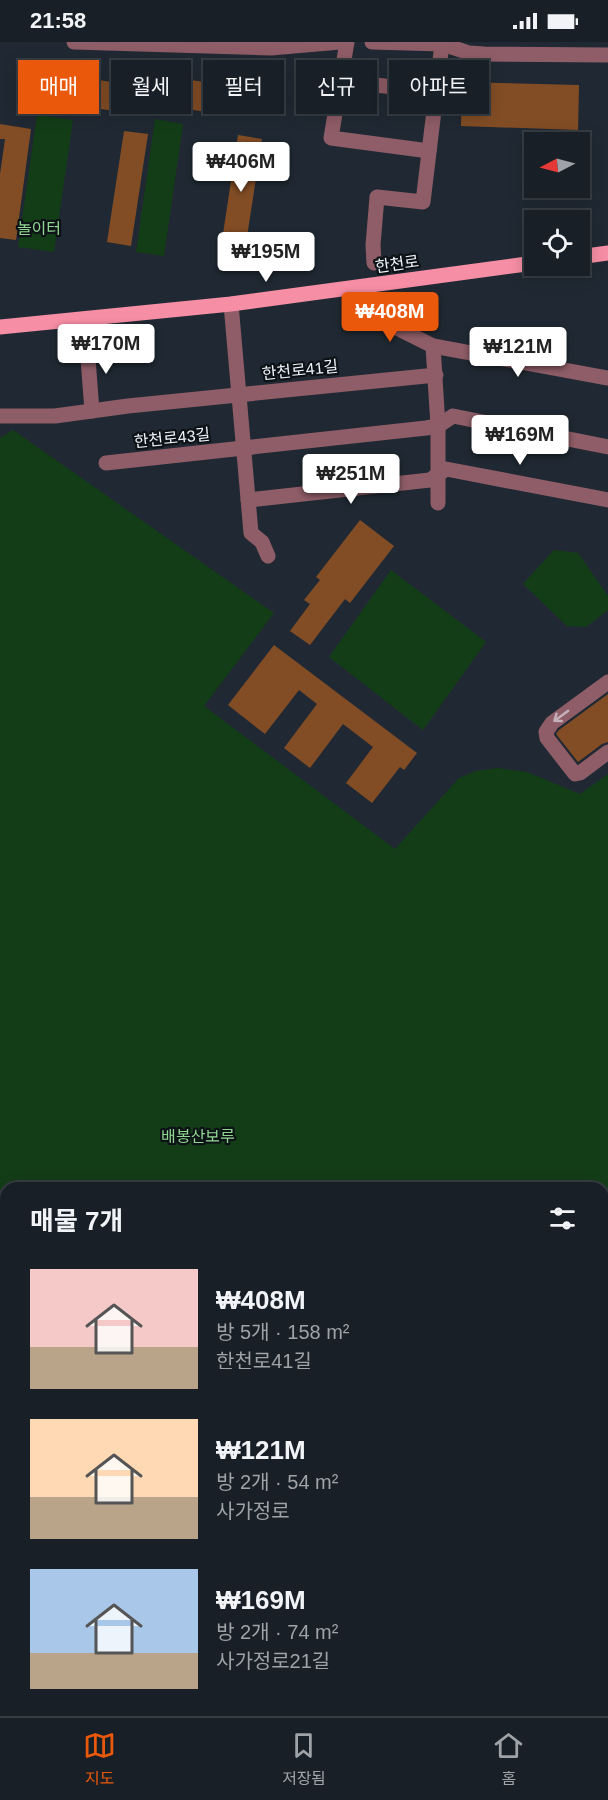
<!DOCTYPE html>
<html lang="ko">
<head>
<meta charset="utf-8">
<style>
  body { margin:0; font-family:Arial,"Noto Sans KR",sans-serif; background:#21272e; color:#f1f3f6; height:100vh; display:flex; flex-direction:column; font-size:22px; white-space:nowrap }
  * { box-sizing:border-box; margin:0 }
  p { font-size:20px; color:#9fa2a7 }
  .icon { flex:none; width:33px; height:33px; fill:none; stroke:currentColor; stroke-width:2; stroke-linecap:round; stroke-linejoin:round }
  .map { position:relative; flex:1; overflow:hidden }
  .drawer { position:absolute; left:0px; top:1140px; width:609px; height:534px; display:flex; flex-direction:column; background:#181f26; border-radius:18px 18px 0 0; box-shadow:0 3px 15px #0003,0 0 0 2px #363d43 }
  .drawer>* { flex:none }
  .top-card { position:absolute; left:18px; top:18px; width:573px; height:54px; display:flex; gap:12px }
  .needle { width:39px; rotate:264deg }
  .buttons { position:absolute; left:524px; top:90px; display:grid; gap:12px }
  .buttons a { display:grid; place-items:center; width:66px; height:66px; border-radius:0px; background:#181f26; box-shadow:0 3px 15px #0003,0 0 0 2px #363d43; font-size:30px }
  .price { position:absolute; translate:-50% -51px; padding:0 14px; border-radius:6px; background:#fff; color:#222; font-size:20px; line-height:39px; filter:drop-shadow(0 2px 3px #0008) }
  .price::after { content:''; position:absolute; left:50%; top:36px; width:18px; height:14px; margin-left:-9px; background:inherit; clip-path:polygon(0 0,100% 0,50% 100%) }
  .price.active { background:#ea580c; color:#fff }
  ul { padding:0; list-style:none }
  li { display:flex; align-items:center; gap:18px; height:150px; padding:0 30px }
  li span { display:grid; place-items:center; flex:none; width:168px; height:120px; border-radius:0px; color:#555 }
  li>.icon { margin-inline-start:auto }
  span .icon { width:72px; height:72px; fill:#fffc; stroke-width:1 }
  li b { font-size:26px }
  h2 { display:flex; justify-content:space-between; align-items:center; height:72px; padding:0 30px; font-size:26px }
  .chip { padding:0 21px; border-radius:0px; background:#181f26; box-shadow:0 3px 15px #0003,0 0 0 2px #363d43; font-size:21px; line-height:54px }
  .chip.active { background:#ea580c; color:#fff }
  .status { display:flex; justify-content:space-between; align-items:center; height:42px; padding:0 30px; background:#181f26; direction:ltr }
  .status svg { height:16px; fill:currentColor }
  .menu { display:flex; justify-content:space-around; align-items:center; height:84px; border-top:2px solid #363d43; background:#181f26; font-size:16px; color:#9fa2a7 }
  .menu a { display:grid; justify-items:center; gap:3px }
  .menu .active { color:#ea580c }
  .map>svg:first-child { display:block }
</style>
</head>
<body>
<div class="status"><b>21:58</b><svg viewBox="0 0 49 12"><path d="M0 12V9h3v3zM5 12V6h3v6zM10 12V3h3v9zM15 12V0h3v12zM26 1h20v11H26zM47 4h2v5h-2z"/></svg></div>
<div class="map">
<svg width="608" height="1674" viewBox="0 0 608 1674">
  <rect width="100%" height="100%" fill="#202933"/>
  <g fill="#133d17">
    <path d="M 37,73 L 73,78 L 54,210 L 18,205 Z"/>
    <path d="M 155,77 L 183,82 L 164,214 L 136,210 Z"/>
    <path d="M 13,388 L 274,571 L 204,664 L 395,807 L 459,736 L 476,729 L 497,726 L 527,730 L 580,752 L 608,732 L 608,1322 L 603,1324 L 603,1146 L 6,1146 L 6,1382 L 0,1380 L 0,396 Z"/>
    <path d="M 554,508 L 578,511 L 608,554 L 608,568 L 586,585 L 567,584 L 523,542 Z"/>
    <path d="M 391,528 L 486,600 L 423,688 L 329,615 Z"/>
  </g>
  <g fill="#824d25">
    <path d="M 41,30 L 119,41 L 115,69 L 37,58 Z"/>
    <path d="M 155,33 L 233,44 L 229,73 L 151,62 Z"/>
    <path d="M 462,40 L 579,43 L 578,88 L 461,84 Z"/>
    <path d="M 0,82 L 31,87 L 16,198 L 0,196 L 0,132 L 5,97 L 0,97 Z"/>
    <path d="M 124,89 L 148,92 L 131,204 L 107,200 Z"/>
    <path d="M 238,93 L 262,97 L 245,208 L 221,205 Z"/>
    <path d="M 360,478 L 394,504 L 350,561 L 345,557 L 310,603 L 290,589 L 310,562 L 304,558 L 320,538 L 316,535 Z"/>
    <path d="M 274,603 L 417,711 L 404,728 L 400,725 L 372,761 L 346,741 L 373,705 L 343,682 L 310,726 L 284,706 L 317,662 L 299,648 L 265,692 L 228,663 Z"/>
    <path d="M 608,652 L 608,700 L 602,702 L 578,720 L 556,692 L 559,688 Z"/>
  </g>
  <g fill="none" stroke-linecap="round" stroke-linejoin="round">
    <g stroke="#8f5d67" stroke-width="15">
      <path d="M 74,0 L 271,6 L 340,0"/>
      <path d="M 347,0 L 331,96 L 429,109"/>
      <path d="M 372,0 L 442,2 L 469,11 L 484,12 L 608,13"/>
      <path d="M 341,39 L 436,50"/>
      <path d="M 374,221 L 373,203 L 377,155 L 423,160 L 442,2"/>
      <path d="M 357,246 L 361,268 L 433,304 L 608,336"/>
      <path d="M 231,262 L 251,491 L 262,500 L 268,514"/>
      <path d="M 85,277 L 92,369"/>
      <path d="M 433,304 L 438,384 L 438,461"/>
      <path d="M 0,374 L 55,374 L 128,364 L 436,333"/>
      <path d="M 106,421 L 426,386 L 438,384 L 453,374 L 608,405"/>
      <path d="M 248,458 L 430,438 L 446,427 L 608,458"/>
      <path d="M 608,640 L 552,681 L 546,690 L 547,696 L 575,732 L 580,731 L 608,710"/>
      <path d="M 603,1333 L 608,1332"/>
      <path d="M 603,1555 L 608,1561"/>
      <path d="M 530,1668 L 535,1674"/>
    </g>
    <g stroke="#f68ea5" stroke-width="15">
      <path d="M 579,215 L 608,211"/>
      <path d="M 0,285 L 231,262 L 534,221"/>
    </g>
  </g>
  <defs><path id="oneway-shaft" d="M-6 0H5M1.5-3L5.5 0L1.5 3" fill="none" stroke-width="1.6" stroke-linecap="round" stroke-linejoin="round" transform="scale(1.5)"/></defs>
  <use stroke="#c3b0b8" href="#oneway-shaft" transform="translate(561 674) rotate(144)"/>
  <g text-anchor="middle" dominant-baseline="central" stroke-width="4.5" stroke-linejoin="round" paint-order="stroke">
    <g font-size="16" fill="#8fd691" stroke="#0d1216">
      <text x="39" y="186">놀이터</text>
      <text x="198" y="1094">배봉산보루</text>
    </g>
    <g font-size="16" fill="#edf4fa" stroke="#0d1216">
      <text transform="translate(397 222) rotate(-8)">한천로</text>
      <text transform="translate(300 328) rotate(-6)">한천로41길</text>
      <text transform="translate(172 396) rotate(-6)">한천로43길</text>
    </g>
  </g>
</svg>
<div class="buttons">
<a><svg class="needle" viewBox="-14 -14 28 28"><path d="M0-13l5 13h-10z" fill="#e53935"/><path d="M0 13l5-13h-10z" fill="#9fa2a7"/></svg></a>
<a><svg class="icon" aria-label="locate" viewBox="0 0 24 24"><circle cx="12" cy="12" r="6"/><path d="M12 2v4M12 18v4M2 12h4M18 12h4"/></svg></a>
</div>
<b class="price" style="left:241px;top:151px">₩406M</b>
<b class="price" style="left:266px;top:241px">₩195M</b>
<b class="price active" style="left:390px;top:301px">₩408M</b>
<b class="price" style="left:106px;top:333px">₩170M</b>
<b class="price" style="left:518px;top:336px">₩121M</b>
<b class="price" style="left:520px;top:424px">₩169M</b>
<b class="price" style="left:351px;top:463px">₩251M</b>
<div class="top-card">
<a class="chip active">매매</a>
<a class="chip">월세</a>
<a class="chip">필터</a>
<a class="chip">신규</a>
<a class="chip">아파트</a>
</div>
<section class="drawer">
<h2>매물 7개<svg class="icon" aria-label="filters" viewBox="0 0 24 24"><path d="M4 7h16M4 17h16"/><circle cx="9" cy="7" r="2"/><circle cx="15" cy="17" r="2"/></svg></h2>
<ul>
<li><span style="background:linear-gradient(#f6c9c9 65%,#b9a48a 0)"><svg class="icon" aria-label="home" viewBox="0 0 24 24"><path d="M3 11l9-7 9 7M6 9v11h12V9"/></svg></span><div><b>₩408M</b><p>방 5개 · 158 m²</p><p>한천로41길</p></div></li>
<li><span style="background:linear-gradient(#ffd9b3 65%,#b9a48a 0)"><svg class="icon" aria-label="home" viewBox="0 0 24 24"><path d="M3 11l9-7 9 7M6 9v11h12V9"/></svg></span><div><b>₩121M</b><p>방 2개 · 54 m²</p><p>사가정로</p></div></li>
<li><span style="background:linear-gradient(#a9c7e8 70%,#b9a48a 0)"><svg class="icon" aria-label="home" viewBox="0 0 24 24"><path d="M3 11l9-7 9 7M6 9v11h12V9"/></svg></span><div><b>₩169M</b><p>방 2개 · 74 m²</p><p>사가정로21길</p></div></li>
</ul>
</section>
</div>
<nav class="menu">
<a class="active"><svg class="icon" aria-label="map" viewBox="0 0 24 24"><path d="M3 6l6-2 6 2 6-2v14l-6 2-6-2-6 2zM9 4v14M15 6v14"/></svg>지도</a>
<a><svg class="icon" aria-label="saved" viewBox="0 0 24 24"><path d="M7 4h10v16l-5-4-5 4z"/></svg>저장됨</a>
<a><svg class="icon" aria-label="home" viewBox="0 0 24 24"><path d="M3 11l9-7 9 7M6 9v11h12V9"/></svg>홈</a>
</nav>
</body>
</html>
